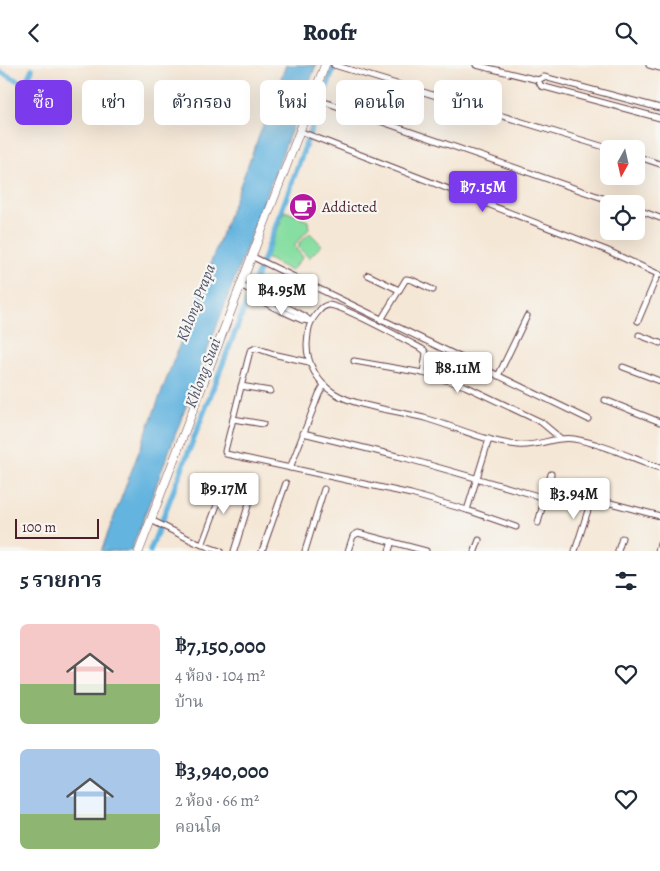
<!DOCTYPE html>
<html lang="th">
<head>
<meta charset="utf-8">
<style>
  body { margin:0; font-family:Alegreya,"Noto Serif Thai",serif; background:#f6f6f7; color:#1f2937; height:100vh; display:flex; flex-direction:column; font-size:19px; white-space:nowrap }
  * { box-sizing:border-box; margin:0 }
  p { font-size:16px; color:#747a83 }
  .icon { flex:none; width:28px; height:28px; fill:none; stroke:currentColor; stroke-width:2; stroke-linecap:round; stroke-linejoin:round }
  .map { position:relative; height:486px; overflow:hidden }
  .sheet { display:flex; flex-direction:column; background:#fff; flex:1 }
  .sheet>* { flex:none }
  .hud { position:absolute; left:15px; top:15px; width:630px; height:45px; display:flex; gap:10px }
  .needle { width:32px; rotate:188deg }
  .buttons { position:absolute; left:600px; top:75px; display:grid; gap:10px }
  .buttons a { display:grid; place-items:center; width:45px; height:45px; border-radius:8px; background:#fff; box-shadow:0 5px 20px #0002; font-size:25px }
  .scale { position:absolute; left:15px; bottom:12px; width:84px; box-sizing:border-box; padding-left:5px; border:2px solid #4a1f2b; border-top:0; font-size:14px; line-height:18px; white-space:nowrap; color:#4a1f2b; -webkit-text-stroke:4px #f6f6f2; paint-order:stroke }
  .price { position:absolute; translate:-50% -42px; padding:0 11px; border-radius:5px; background:#fff; color:#222; font-size:16px; line-height:32px; filter:drop-shadow(0 1px 2px #0008) }
  .price::after { content:''; position:absolute; left:50%; top:30px; width:15px; height:11px; margin-left:-8px; background:inherit; clip-path:polygon(0 0,100% 0,50% 100%) }
  .price.selected { background:#7c3aed; color:#fff }
  ul { padding:0; list-style:none }
  li { display:flex; align-items:center; gap:15px; height:125px; padding:0 20px }
  li span { display:grid; place-items:center; flex:none; width:140px; height:100px; border-radius:8px; color:#555 }
  li>.icon { margin-inline-start:auto }
  span .icon { width:60px; height:60px; fill:#fffc; stroke-width:1 }
  li b { font-size:21px }
  h2 { display:flex; justify-content:space-between; align-items:center; height:60px; padding:0 20px; font-size:21px }
  .tag { padding:0 18px; border-radius:8px; background:#fff; box-shadow:0 5px 20px #0002; font-size:18px; line-height:45px }
  .tag.selected { background:#7c3aed; color:#fff }
  header { display:flex; justify-content:space-between; align-items:center; height:65px; padding:0 20px; background:#fff; font-size:22px; font-weight:800 }
  .map>svg:first-child { display:block }
</style>
</head>
<body>
<header><svg class="icon" aria-label="back" viewBox="0 0 24 24"><path d="M15 5l-7 7 7 7"/></svg>Roofr<svg class="icon" aria-label="search" viewBox="0 0 24 24"><circle cx="10" cy="10" r="6"/><path d="M15 15l6 6"/></svg></header>
<div class="map">
<svg width="660" height="486" viewBox="0 0 660 486">
  <rect width="100%" height="100%" fill="#f6f6f2"/>
  <filter id="ink" filterUnits="userSpaceOnUse"><feTurbulence type="fractalNoise" baseFrequency=".02" numOctaves="2"/><feDisplacementMap in="SourceGraphic" scale="10" xChannelSelector="R" yChannelSelector="G"/><feConvolveMatrix kernelMatrix="1 2 1 2 8 2 1 2 1" color-interpolation-filters="sRGB"/></filter>
  <filter id="wash" filterUnits="userSpaceOnUse"><feTurbulence type="fractalNoise" baseFrequency=".0096" numOctaves="4" result="noise"/><feDisplacementMap in="SourceGraphic" scale="20" xChannelSelector="R" yChannelSelector="G"/><feGaussianBlur stdDeviation="1.12" result="paint"/><feColorMatrix in="noise" values="0 0 0 0 0 0 0 0 0 0 0 0 0 0 0 0 0 1.4 0 .05"/><feComposite in="paint" operator="in"/></filter>
  <g filter="url(#wash)">
    <rect width="100%" height="100%" fill="#f5e7d6"/>
    <g fill="#87dea2" stroke="#687e66">
      <path d="M 285,146 L 308,156 L 309,164 L 295,179 L 296,184 L 303,192 L 291,206 L 266,193 Z"/>
      <path d="M 310,168 L 322,180 L 309,193 L 299,183 L 299,178 Z"/>
    </g>
    <path fill="#64b4df" stroke="#576a85" d="M 286,0 L 316,0 L 131,486 L 101,486 Z"/>
    <g fill="none" stroke-linecap="round" stroke-linejoin="round">
      <g stroke="#64b4df" stroke-width="5.5">
        <path d="M 0,7 L 25,19 L 32,4"/>
        <path d="M 150,486 L 267,185 L 335,0"/>
      </g>
    </g>
  </g>
  <g filter="url(#ink)">
    <g fill="none" stroke-linecap="round" stroke-linejoin="round">
      <defs>
        <g id="minor">
          <path d="M 334,0 L 611,84"/>
          <path d="M 476,0 L 538,15"/>
          <path d="M 649,0 L 660,3"/>
          <path d="M 313,33 L 620,139"/>
          <path d="M 660,43 L 544,12 L 538,15 L 541,21 L 660,53"/>
          <path d="M 299,66 L 606,185 L 660,210"/>
          <path d="M 636,91 L 660,99"/>
          <path d="M 636,144 L 660,153"/>
          <path d="M 253,192 L 588,354"/>
          <path d="M 368,210 L 399,225"/>
          <path d="M 242,221 L 256,228 L 260,235 L 273,242 L 302,255 L 310,256"/>
          <path d="M 259,230 L 263,230 L 304,251 L 309,255"/>
          <path d="M 381,255 L 406,214 L 412,215 L 433,225"/>
          <path d="M 638,256 L 658,209"/>
          <path d="M 639,270 L 660,278"/>
          <path d="M 354,296 L 423,308 L 465,321 L 541,357 L 560,373"/>
          <path d="M 309,297 L 277,290 L 256,283 L 250,286 L 225,386 L 226,389 L 411,429 L 467,445 L 516,462"/>
          <path d="M 623,302 L 660,316"/>
          <path d="M 423,308 L 426,288 L 424,285 C 409,277 340,239 328,240 C 324,241 321,243 319,246 C 308,258 308,265 307,280 C 307,299 318,318 334,328 C 356,342 401,346 428,354 C 458,363 487,377 518,380 C 538,382 555,371 574,374 C 603,379 632,393 660,403"/>
          <path d="M 498,311 L 527,251"/>
          <path d="M 241,321 L 270,326"/>
          <path d="M 605,335 L 660,357"/>
          <path d="M 233,354 L 263,359"/>
          <path d="M 303,368 L 405,393 L 545,433"/>
          <path d="M 290,403 L 319,329 L 324,320"/>
          <path d="M 467,445 L 489,374"/>
          <path d="M 151,455 L 197,478 L 220,486"/>
          <path d="M 538,458 L 551,409"/>
          <path d="M 202,480 L 220,432 L 228,425 L 232,416"/>
          <path d="M 234,486 L 254,422"/>
          <path d="M 262,486 L 286,418"/>
          <path d="M 305,486 L 324,424"/>
          <path d="M 348,486 L 353,471 L 358,468 L 426,486"/>
          <path d="M 389,486 L 392,476"/>
          <path d="M 475,486 L 479,475"/>
          <path d="M 575,486 L 590,439 L 593,436 L 599,435 L 660,451"/>
          <path d="M 618,486 L 622,473"/>
          <path d="M 658,486 L 660,479"/>
        </g>
        <path id="secondary" d="M 139,486 L 325,0"/>
      </defs>
      <use href="#minor" stroke="#643d45" stroke-width="7"/>
      <use href="#secondary" stroke="#643d45" stroke-width="9"/>
      <use href="#minor" stroke="#fff" stroke-width="5"/>
      <use href="#secondary" stroke="#fff" stroke-width="8"/>
    </g>
  </g>
  <defs>
    <symbol id="cafe-disc" viewBox="-11 -11 22 22"><circle r="9.5" fill="#b5179e" stroke="#f6f6f2"/><path d="M-5.5-4.5H6V0H3Q3 3.5 0 3.5H-2.5Q-5.5 3.5-5.5 0ZM3-3.2v2h1.7v-2ZM-6 4.5H4V6H-6Z" fill="#fff"/></symbol>
  </defs>
  <g fill-rule="evenodd">
    <use href="#cafe-disc" x="287" y="126" width="32" height="32"/>
  </g>
  <g text-anchor="middle" dominant-baseline="central" stroke-width="4.5" stroke-linejoin="round" paint-order="stroke">
    <g font-size="15" fill="#4a1f2b" stroke="#f6f6f2" text-anchor="start">
      <text x="322" y="142">Addicted</text>
    </g>
    <g font-size="16" font-style="italic" fill="#53536a" stroke="#f6f6f2">
      <text transform="translate(196 238) rotate(-69)">Khlong Prapa</text>
      <text transform="translate(203 308) rotate(-69)">Khlong Suai</text>
    </g>
  </g>
</svg>
<div class="buttons">
<a><svg class="needle" viewBox="-14 -14 28 28"><path d="M0-13l5 13h-10z" fill="#e53935"/><path d="M0 13l5-13h-10z" fill="#747a83"/></svg></a>
<a><svg class="icon" aria-label="locate" viewBox="0 0 24 24"><circle cx="12" cy="12" r="6"/><path d="M12 2v4M12 18v4M2 12h4M18 12h4"/></svg></a>
</div>
<div class="scale">100 m</div>
<b class="price selected" style="left:483px;top:148px">฿7.15M</b>
<b class="price" style="left:282px;top:251px">฿4.95M</b>
<b class="price" style="left:458px;top:329px">฿8.11M</b>
<b class="price" style="left:224px;top:450px">฿9.17M</b>
<b class="price" style="left:574px;top:455px">฿3.94M</b>
<div class="hud">
<a class="tag selected">ซื้อ</a>
<a class="tag">เช่า</a>
<a class="tag">ตัวกรอง</a>
<a class="tag">ใหม่</a>
<a class="tag">คอนโด</a>
<a class="tag">บ้าน</a>
</div>
</div>
<section class="sheet">
<h2>5 รายการ<svg class="icon" aria-label="filters" viewBox="0 0 24 24"><path d="M4 7h16M4 17h16"/><circle cx="9" cy="7" r="2"/><circle cx="15" cy="17" r="2"/></svg></h2>
<ul>
<li><span style="background:linear-gradient(#f6c9c9 60%,#8fb573 0)"><svg class="icon" aria-label="home" viewBox="0 0 24 24"><path d="M3 11l9-7 9 7M6 9v11h12V9"/></svg></span><div><b>฿7,150,000</b><p>4 ห้อง · 104 m²</p><p>บ้าน</p></div><svg class="icon" aria-label="heart" viewBox="0 0 24 24"><path d="M12 20l-8-8c-3-5 5-10 8-4 3-6 11-1 8 4z"/></svg></li>
<li><span style="background:linear-gradient(#a9c7e8 65%,#8fb573 0)"><svg class="icon" aria-label="home" viewBox="0 0 24 24"><path d="M3 11l9-7 9 7M6 9v11h12V9"/></svg></span><div><b>฿3,940,000</b><p>2 ห้อง · 66 m²</p><p>คอนโด</p></div><svg class="icon" aria-label="heart" viewBox="0 0 24 24"><path d="M12 20l-8-8c-3-5 5-10 8-4 3-6 11-1 8 4z"/></svg></li>
</ul>
</section>
</body>
</html>
